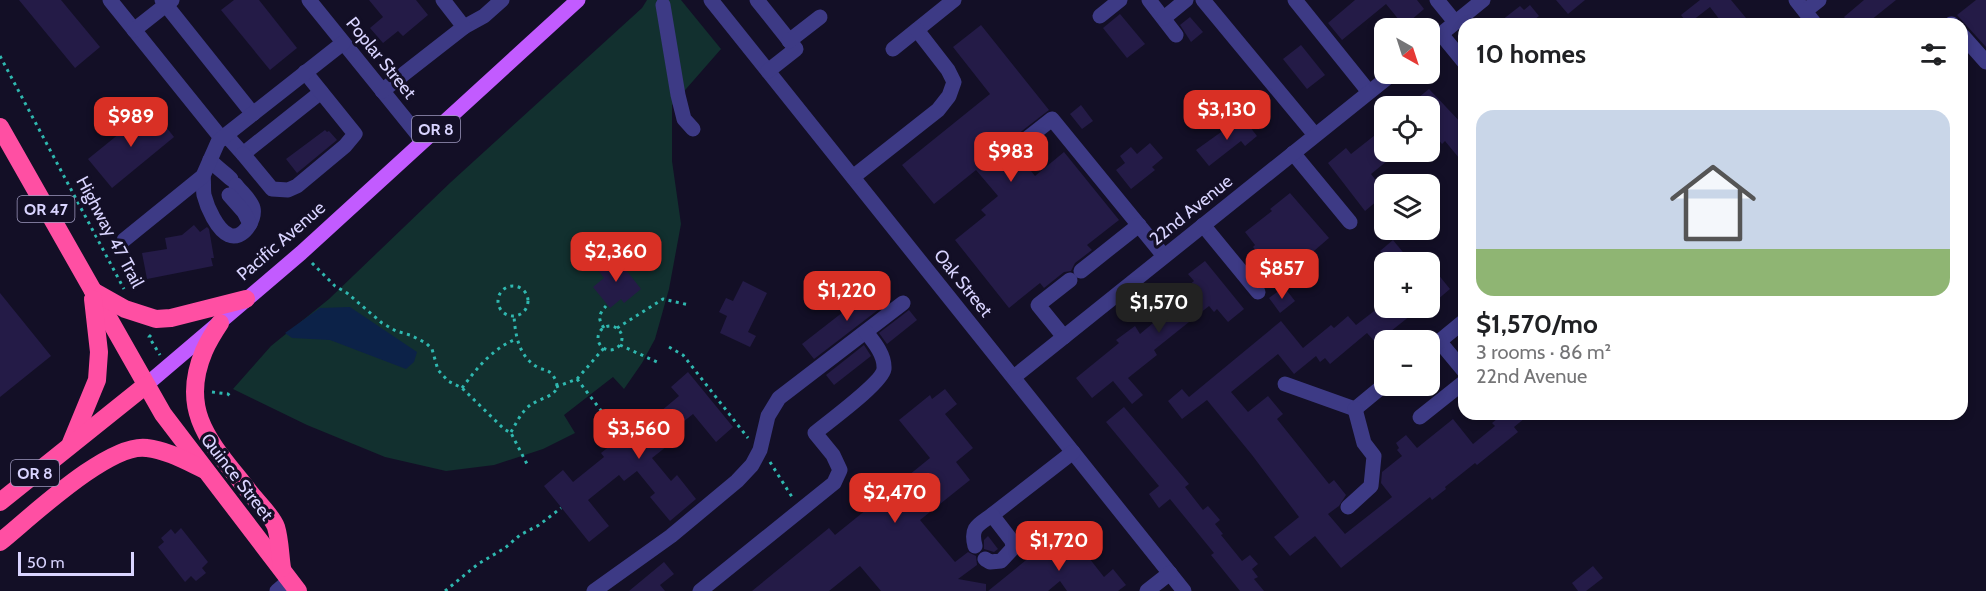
<!DOCTYPE html>
<html lang="en">
<head>
<meta charset="utf-8">
<style>
  body { margin:0; font-family:Cabin,sans-serif; background:#f2f2f2; color:#202124; height:100vh; display:flex; flex-direction:column; font-size:22px; white-space:nowrap }
  * { box-sizing:border-box; margin:0 }
  p { font-size:20px; color:#757577 }
  .icon { flex:none; width:33px; height:33px; fill:none; stroke:currentColor; stroke-width:2; stroke-linecap:round; stroke-linejoin:round }
  .map { position:relative; flex:1; overflow:hidden }
  .drawer { position:absolute; left:1458px; top:18px; width:510px; height:402px; display:flex; flex-direction:column; background:#fff; border-radius:18px; box-shadow:0 3px 9px #0003 }
  .drawer>* { flex:none }
  .needle { width:39px; rotate:141deg }
  .buttons { position:absolute; left:1374px; top:18px; display:grid; gap:12px }
  .buttons a { display:grid; place-items:center; width:66px; height:66px; border-radius:12px; background:#fff; box-shadow:0 3px 9px #0003; font-size:30px }
  .scale { position:absolute; left:18px; bottom:15px; width:116px; box-sizing:border-box; padding-left:6px; border:3px solid #d9d4ff; border-top:0; font-size:16px; line-height:21px; white-space:nowrap; color:#d9d4ff; -webkit-text-stroke:4px #130f26; paint-order:stroke }
  .price { position:absolute; translate:-50% -51px; padding:0 14px; border-radius:12px; background:#d93025; color:#fff; font-size:20px; line-height:39px; filter:drop-shadow(0 2px 3px #0008) }
  .price::after { content:''; position:absolute; left:50%; top:36px; width:18px; height:14px; margin-left:-9px; background:inherit; clip-path:polygon(0 0,100% 0,50% 100%) }
  .price.on { background:#222; color:#fff }
  ul { padding:0; list-style:none }
  li { display:grid; align-content:center; gap:12px; height:318px; padding:0 18px }
  li span { display:grid; place-items:center; height:186px; border-radius:18px; color:#555 }
  li>.icon { margin-inline-start:auto }
  span .icon { width:108px; height:108px; fill:#fffc; stroke-width:1 }
  li b { font-size:26px }
  h2 { display:flex; justify-content:space-between; align-items:center; height:72px; padding:0 18px; font-size:26px }
  .map>svg:first-child { display:block }
</style>
</head>
<body>
<div class="map">
<svg width="1986" height="591" viewBox="0 0 1986 591">
  <rect width="100%" height="100%" fill="#130f26"/>
  <path fill="#12302f" d="M 647,0 L 681,0 L 721,49 L 672,105 L 672,161 L 681,224 L 669,289 L 655,339 L 642,363 L 624,389 L 613,377 L 564,415 L 575,433 L 543,449 L 494,465 L 446,471 L 385,457 L 307,425 L 233,389 L 271,346 L 329,299 L 451,182 L 642,8 Z"/>
  <path fill="#0c2248" d="M 350,307 L 417,352 L 414,362 L 406,369 L 330,340 L 292,338 L 285,333 L 320,308 Z"/>
  <g fill="#241b47">
    <path d="M 19,0 L 61,0 L 100,47 L 75,68 Z"/>
    <path d="M 234,0 L 259,0 L 297,48 L 270,70 L 221,10 Z"/>
    <path d="M 369,0 L 416,0 L 428,15 L 403,36 L 398,31 L 383,43 L 370,28 L 383,17 Z"/>
    <path d="M 1355,0 L 1417,0 L 1424,9 L 1404,26 L 1386,4 L 1342,40 L 1328,23 Z"/>
    <path d="M 1556,0 L 1585,0 L 1568,14 Z"/>
    <path d="M 1700,0 L 1731,0 L 1751,24 L 1723,24 L 1710,7 L 1688,24 L 1681,15 Z"/>
    <path d="M 1864,0 L 1896,0 L 1866,24 L 1850,24 L 1844,17 Z"/>
    <path d="M 1976,0 L 1986,0 L 1986,47 L 1957,15 Z"/>
    <path d="M 1530,5 L 1539,16 L 1529,24 L 1497,24 L 1520,6 L 1524,10 Z"/>
    <path d="M 1120,14 L 1145,44 L 1127,58 L 1103,28 Z"/>
    <path d="M 1190,17 L 1203,32 L 1191,42 L 1180,25 Z"/>
    <path d="M 981,25 L 1049,110 L 1009,141 L 1006,145 L 1007,154 L 1012,157 L 1019,156 L 1035,176 L 1064,152 L 1119,220 L 1087,245 L 1092,250 L 1075,263 L 1071,271 L 1064,272 L 1044,288 L 1040,283 L 1009,308 L 955,240 L 986,215 L 981,210 L 998,196 L 976,170 L 934,204 L 902,165 L 990,94 L 953,47 Z"/>
    <path d="M 1301,45 L 1325,75 L 1307,89 L 1283,59 Z"/>
    <path d="M 1429,89 L 1464,126 L 1464,164 L 1445,141 L 1442,144 L 1430,129 L 1430,106 L 1408,106 Z"/>
    <path d="M 1081,105 L 1093,121 L 1082,129 L 1070,114 Z"/>
    <path d="M 151,108 L 174,137 L 112,188 L 88,159 Z"/>
    <path d="M 1242,117 L 1257,136 L 1245,146 L 1241,141 L 1209,166 L 1196,150 Z"/>
    <path d="M 1384,128 L 1384,152 L 1398,152 L 1371,174 L 1384,191 L 1384,195 L 1365,211 L 1328,163 L 1346,148 L 1351,154 Z"/>
    <path d="M 325,130 L 327,132 L 329,131 L 337,140 L 297,173 L 286,159 Z"/>
    <path d="M 1150,143 L 1163,158 L 1152,167 L 1155,170 L 1131,189 L 1116,170 L 1125,163 L 1120,156 L 1131,147 L 1137,154 Z"/>
    <path d="M 1290,193 L 1329,238 L 1300,263 L 1302,265 L 1281,282 L 1253,247 L 1255,245 L 1245,232 L 1272,211 L 1270,209 Z"/>
    <path d="M 194,225 L 200,232 L 207,227 L 209,229 L 214,258 L 211,258 L 213,266 L 147,279 L 142,253 L 167,249 L 165,238 L 182,235 Z"/>
    <path d="M 1393,240 L 1411,262 L 1389,262 L 1380,251 Z"/>
    <path d="M 615,256 L 641,289 L 624,303 L 621,299 L 610,308 L 593,287 L 604,278 L 598,270 Z"/>
    <path d="M 1205,261 L 1244,309 L 1228,322 L 1217,309 L 1214,312 L 1209,306 L 1154,350 L 1157,355 L 1128,378 L 1143,395 L 1132,404 L 1113,381 L 1092,398 L 1076,378 L 1119,343 L 1116,340 L 1135,326 L 1140,334 L 1171,308 L 1167,303 L 1194,281 L 1188,274 Z"/>
    <path d="M 1437,273 L 1450,289 L 1430,306 L 1430,279 Z"/>
    <path d="M 743,281 L 767,293 L 748,332 L 756,336 L 750,347 L 720,333 L 727,316 L 719,312 L 726,298 L 733,301 Z"/>
    <path d="M 879,284 L 891,300 L 814,359 L 802,344 Z"/>
    <path d="M 1284,287 L 1295,301 L 1280,313 L 1269,298 Z"/>
    <path d="M 0,293 L 51,356 L 0,397 Z"/>
    <path d="M 1378,308 L 1420,308 L 1376,343 L 1367,333 L 1330,364 L 1325,358 L 1320,362 L 1316,356 L 1294,374 L 1278,354 L 1231,392 L 1248,412 L 1268,396 L 1283,414 L 1277,419 L 1329,484 L 1334,480 L 1346,495 L 1339,506 L 1328,514 L 1345,534 L 1392,497 L 1381,483 L 1382,472 L 1402,456 L 1397,450 L 1399,448 L 1396,443 L 1406,435 L 1417,448 L 1453,419 L 1473,444 L 1495,426 L 1492,423 L 1503,414 L 1530,414 L 1514,427 L 1518,432 L 1477,465 L 1475,463 L 1445,487 L 1446,489 L 1432,500 L 1430,497 L 1341,568 L 1315,536 L 1290,556 L 1274,537 L 1299,517 L 1252,455 L 1207,400 L 1182,419 L 1168,401 L 1182,389 L 1189,397 L 1281,321 L 1303,348 L 1331,325 L 1334,328 L 1348,316 L 1356,325 Z"/>
    <path d="M 909,310 L 917,320 L 887,344 L 879,333 Z"/>
    <path d="M 864,345 L 871,356 L 834,385 L 826,375 Z"/>
    <path d="M 688,372 L 733,427 L 716,442 L 693,414 L 662,439 L 667,446 L 652,458 L 671,481 L 677,475 L 696,499 L 670,521 L 650,497 L 655,493 L 637,471 L 624,481 L 619,475 L 588,500 L 609,526 L 589,542 L 544,486 L 563,470 L 573,482 L 604,457 L 601,453 L 611,445 L 605,437 L 628,418 L 635,426 L 645,418 L 648,422 L 679,396 L 671,387 Z"/>
    <path d="M 945,389 L 957,404 L 945,414 L 973,448 L 956,462 L 970,480 L 920,520 L 955,562 L 968,552 L 976,556 L 977,565 L 958,579 L 986,584 L 986,591 L 881,591 L 860,566 L 829,591 L 752,591 L 829,528 L 835,535 L 930,458 L 899,420 L 930,395 L 932,399 Z"/>
    <path d="M 1124,407 L 1189,484 L 1185,487 L 1203,510 L 1208,506 L 1220,520 L 1215,524 L 1223,534 L 1221,535 L 1242,561 L 1250,555 L 1258,564 L 1252,569 L 1258,577 L 1254,579 L 1264,591 L 1240,591 L 1211,555 L 1214,553 L 1170,499 L 1159,508 L 1149,494 L 1159,486 L 1106,422 Z"/>
    <path d="M 181,528 L 208,562 L 202,568 L 206,573 L 196,581 L 191,576 L 185,582 L 158,547 L 164,542 L 161,538 L 171,529 L 175,534 Z"/>
    <path d="M 988,536 L 998,549 L 994,552 L 984,549 L 984,540 Z"/>
    <path d="M 1052,539 L 1078,544 L 1104,577 L 1113,569 L 1126,585 L 1118,591 L 1067,591 L 1060,581 L 1048,591 L 988,591 Z"/>
    <path d="M 664,562 L 674,574 L 660,585 L 665,591 L 629,591 Z"/>
    <path d="M 1593,566 L 1603,578 L 1586,591 L 1578,591 L 1572,583 Z"/>
  </g>
  <g fill="none" stroke-linecap="round" stroke-linejoin="round">
    <g stroke="#2fb8b0" stroke-width="3" stroke-dasharray="3 4.5" stroke-linecap="butt">
      <path d="M 0,56 L 124,289"/>
      <path d="M 312,263 L 335,286 L 347,293 L 382,323 L 396,331 L 410,335 L 426,343 L 432,349 L 438,370 L 448,381 L 462,388 L 504,429 L 511,433 L 527,464"/>
      <circle cx="513" cy="301" r="15"/>
      <circle cx="610" cy="338" r="12"/>
      <path d="M 604,328 C 598,319 598,315 606,306"/>
      <path d="M 617,328 L 663,299 L 689,305"/>
      <path d="M 151,335 L 149,337 L 160,355"/>
      <path d="M 620,345 L 659,363"/>
      <path d="M 669,347 L 683,355 L 748,438"/>
      <path d="M 577,379 L 606,417 L 619,425"/>
      <path d="M 556,387 L 577,379 L 604,348"/>
      <path d="M 462,388 C 477,368 492,349 516,339"/>
      <path d="M 212,392 L 228,394 L 232,398"/>
      <path d="M 511,432 C 517,422 522,410 532,404 C 544,396 567,395 552,374 C 548,370 544,370 539,368 C 519,358 515,335 514,315"/>
      <path d="M 770,462 L 792,497"/>
      <path d="M 445,591 L 478,564 L 505,548 L 520,535 L 539,525 L 561,508"/>
    </g>
    <g stroke="#3d3a85" stroke-width="15">
      <path d="M 110,0 L 222,139"/>
      <path d="M 162,0 L 253,114"/>
      <path d="M 309,0 L 423,141"/>
      <path d="M 711,0 L 1184,591"/>
      <path d="M 757,0 L 796,49 L 768,71"/>
      <path d="M 1149,0 L 1176,35"/>
      <path d="M 1203,0 L 1315,135"/>
      <path d="M 1295,0 L 1369,92"/>
      <path d="M 1437,0 L 1455,22"/>
      <path d="M 1796,0 L 1815,24"/>
      <path d="M 663,5 L 678,95 L 684,119 L 693,129"/>
      <path d="M 1805,11 L 1819,0"/>
      <path d="M 1100,16 L 1120,0"/>
      <path d="M 1164,18 L 1186,0"/>
      <path d="M 1951,24 L 1952,24"/>
      <path d="M 464,27 L 484,16 L 502,0"/>
      <path d="M 134,30 L 172,0"/>
      <path d="M 1441,34 L 1464,62"/>
      <path d="M 1962,35 L 1986,62"/>
      <path d="M 789,41 L 820,17"/>
      <path d="M 1430,43 L 1483,0"/>
      <path d="M 893,49 L 954,0"/>
      <path d="M 382,91 L 464,27 L 443,0"/>
      <path d="M 226,135 L 243,154 L 321,92"/>
      <path d="M 1015,148 L 1052,119 L 1164,256"/>
      <path d="M 1293,153 L 1350,222"/>
      <path d="M 243,154 L 272,189 L 288,190 L 297,186 L 345,146 L 355,134 L 305,72"/>
      <path d="M 210,160 C 217,168 224,172 231,179"/>
      <path d="M 203,176 C 204,182 203,189 204,195 C 207,207 217,230 229,235 C 242,241 256,220 253,208 C 251,200 241,192 236,185"/>
      <path d="M 853,177 L 938,110 L 949,96 L 954,82 L 948,70 L 917,30"/>
      <path d="M 229,195 L 244,212 L 250,224"/>
      <path d="M 1203,225 L 1258,292"/>
      <path d="M 124,240 L 203,176 L 218,142 L 226,135 L 343,43"/>
      <path d="M 1081,271 L 1139,225"/>
      <path d="M 1064,337 L 1038,305 L 1070,280"/>
      <path d="M 1439,341 L 1464,371"/>
      <path d="M 1430,349 L 1464,321"/>
      <path d="M 1014,377 L 1392,74"/>
      <path d="M 1285,384 L 1355,409"/>
      <path d="M 1355,409 L 1384,385"/>
      <path d="M 1420,417 L 1464,382"/>
      <path d="M 1348,507 L 1371,486 L 1374,456 L 1364,443 L 1355,409"/>
      <path d="M 992,515 L 1073,452"/>
      <path d="M 975,546 C 970,527 978,525 992,515 L 1012,541 L 1013,548 L 1001,561 L 990,562 L 985,559"/>
      <path d="M 277,591 L 290,580"/>
      <path d="M 594,591 L 671,536 L 737,481 L 752,465 L 760,450 L 768,416 L 779,398 L 903,303"/>
      <path d="M 700,591 L 834,483 L 840,470 L 833,455 L 815,433 C 828,422 882,383 884,369 C 885,355 874,342 866,332"/>
      <path d="M 1147,591 L 1170,573"/>
    </g>
    <path stroke="#c25bff" stroke-width="15" d="M 146,385 L 301,253 L 578,0"/>
    <g stroke="#ff4fa3" stroke-width="18">
      <path d="M 0,127 L 163,414 L 298,591"/>
      <path d="M 93,291 L 125,309 L 156,319 L 171,318 L 246,299"/>
      <path d="M 220,323 C 214,332 208,342 204,351 C 177,415 215,447 251,494 C 259,504 272,516 276,527 C 280,540 280,555 282,568"/>
      <path d="M 71,443 L 97,380 L 99,352 L 93,299"/>
      <path d="M 0,502 L 146,385"/>
      <path d="M 0,542 C 30,518 109,442 147,448 C 166,450 186,461 203,469"/>
    </g>
  </g>
  <g text-anchor="middle" dominant-baseline="central" stroke-width="6" stroke-linejoin="round" paint-order="stroke">
    <g fill="#130f26" stroke="#9e99be" stroke-width="1.5">
      <rect x="412" y="116" width="48" height="26" rx="4.5"/>
      <rect x="17.5" y="196" width="57" height="26" rx="4.5"/>
      <rect x="11" y="460" width="48" height="26" rx="4.5"/>
    </g>
    <g font-size="16" font-weight="bold" fill="#d9d4ff">
      <text x="436" y="129">OR 8</text>
      <text x="46" y="209">OR 47</text>
      <text x="35" y="473">OR 8</text>
    </g>
    <g font-size="18" fill="#d9d4ff" stroke="#130f26">
      <text transform="translate(381 58) rotate(51)">Poplar Street</text>
      <text transform="translate(1191 210) rotate(-39)">22nd Avenue</text>
      <text transform="translate(110 232) rotate(62)">Highway 47 Trail</text>
      <text transform="translate(281 241) rotate(-41)">Pacific Avenue</text>
      <text transform="translate(963 283) rotate(51)">Oak Street</text>
      <text transform="translate(237 477) rotate(52)">Quince Street</text>
    </g>
  </g>
</svg>
<div class="buttons">
<a><svg class="needle" viewBox="-14 -14 28 28"><path d="M0-13l5 13h-10z" fill="#e53935"/><path d="M0 13l5-13h-10z" fill="#757577"/></svg></a>
<a><svg class="icon" aria-label="locate" viewBox="0 0 24 24"><circle cx="12" cy="12" r="6"/><path d="M12 2v4M12 18v4M2 12h4M18 12h4"/></svg></a>
<a><svg class="icon" aria-label="layers" viewBox="0 0 24 24"><path d="M12 4l9 5-9 5-9-5zM3 14l9 5 9-5"/></svg></a>
<a>+</a>
<a>−</a>
</div>
<div class="scale">50 m</div>
<b class="price" style="left:1227px;top:141px">$3,130</b>
<b class="price" style="left:131px;top:148px">$989</b>
<b class="price" style="left:1011px;top:183px">$983</b>
<b class="price" style="left:616px;top:283px">$2,360</b>
<b class="price" style="left:1282px;top:300px">$857</b>
<b class="price" style="left:847px;top:322px">$1,220</b>
<b class="price on" style="left:1159px;top:334px">$1,570</b>
<b class="price" style="left:639px;top:460px">$3,560</b>
<b class="price" style="left:895px;top:524px">$2,470</b>
<b class="price" style="left:1059px;top:572px">$1,720</b>
<section class="drawer">
<h2>10 homes<svg class="icon" aria-label="filters" viewBox="0 0 24 24"><path d="M4 7h16M4 17h16"/><circle cx="9" cy="7" r="2"/><circle cx="15" cy="17" r="2"/></svg></h2>
<ul>
<li><span style="background:linear-gradient(#c9d6e8 75%,#8fb573 0)"><svg class="icon" aria-label="home" viewBox="0 0 24 24"><path d="M3 11l9-7 9 7M6 9v11h12V9"/></svg></span><div><b>$1,570/mo</b><p>3 rooms · 86 m²</p><p>22nd Avenue</p></div></li>
</ul>
</section>
</div>
</body>
</html>
